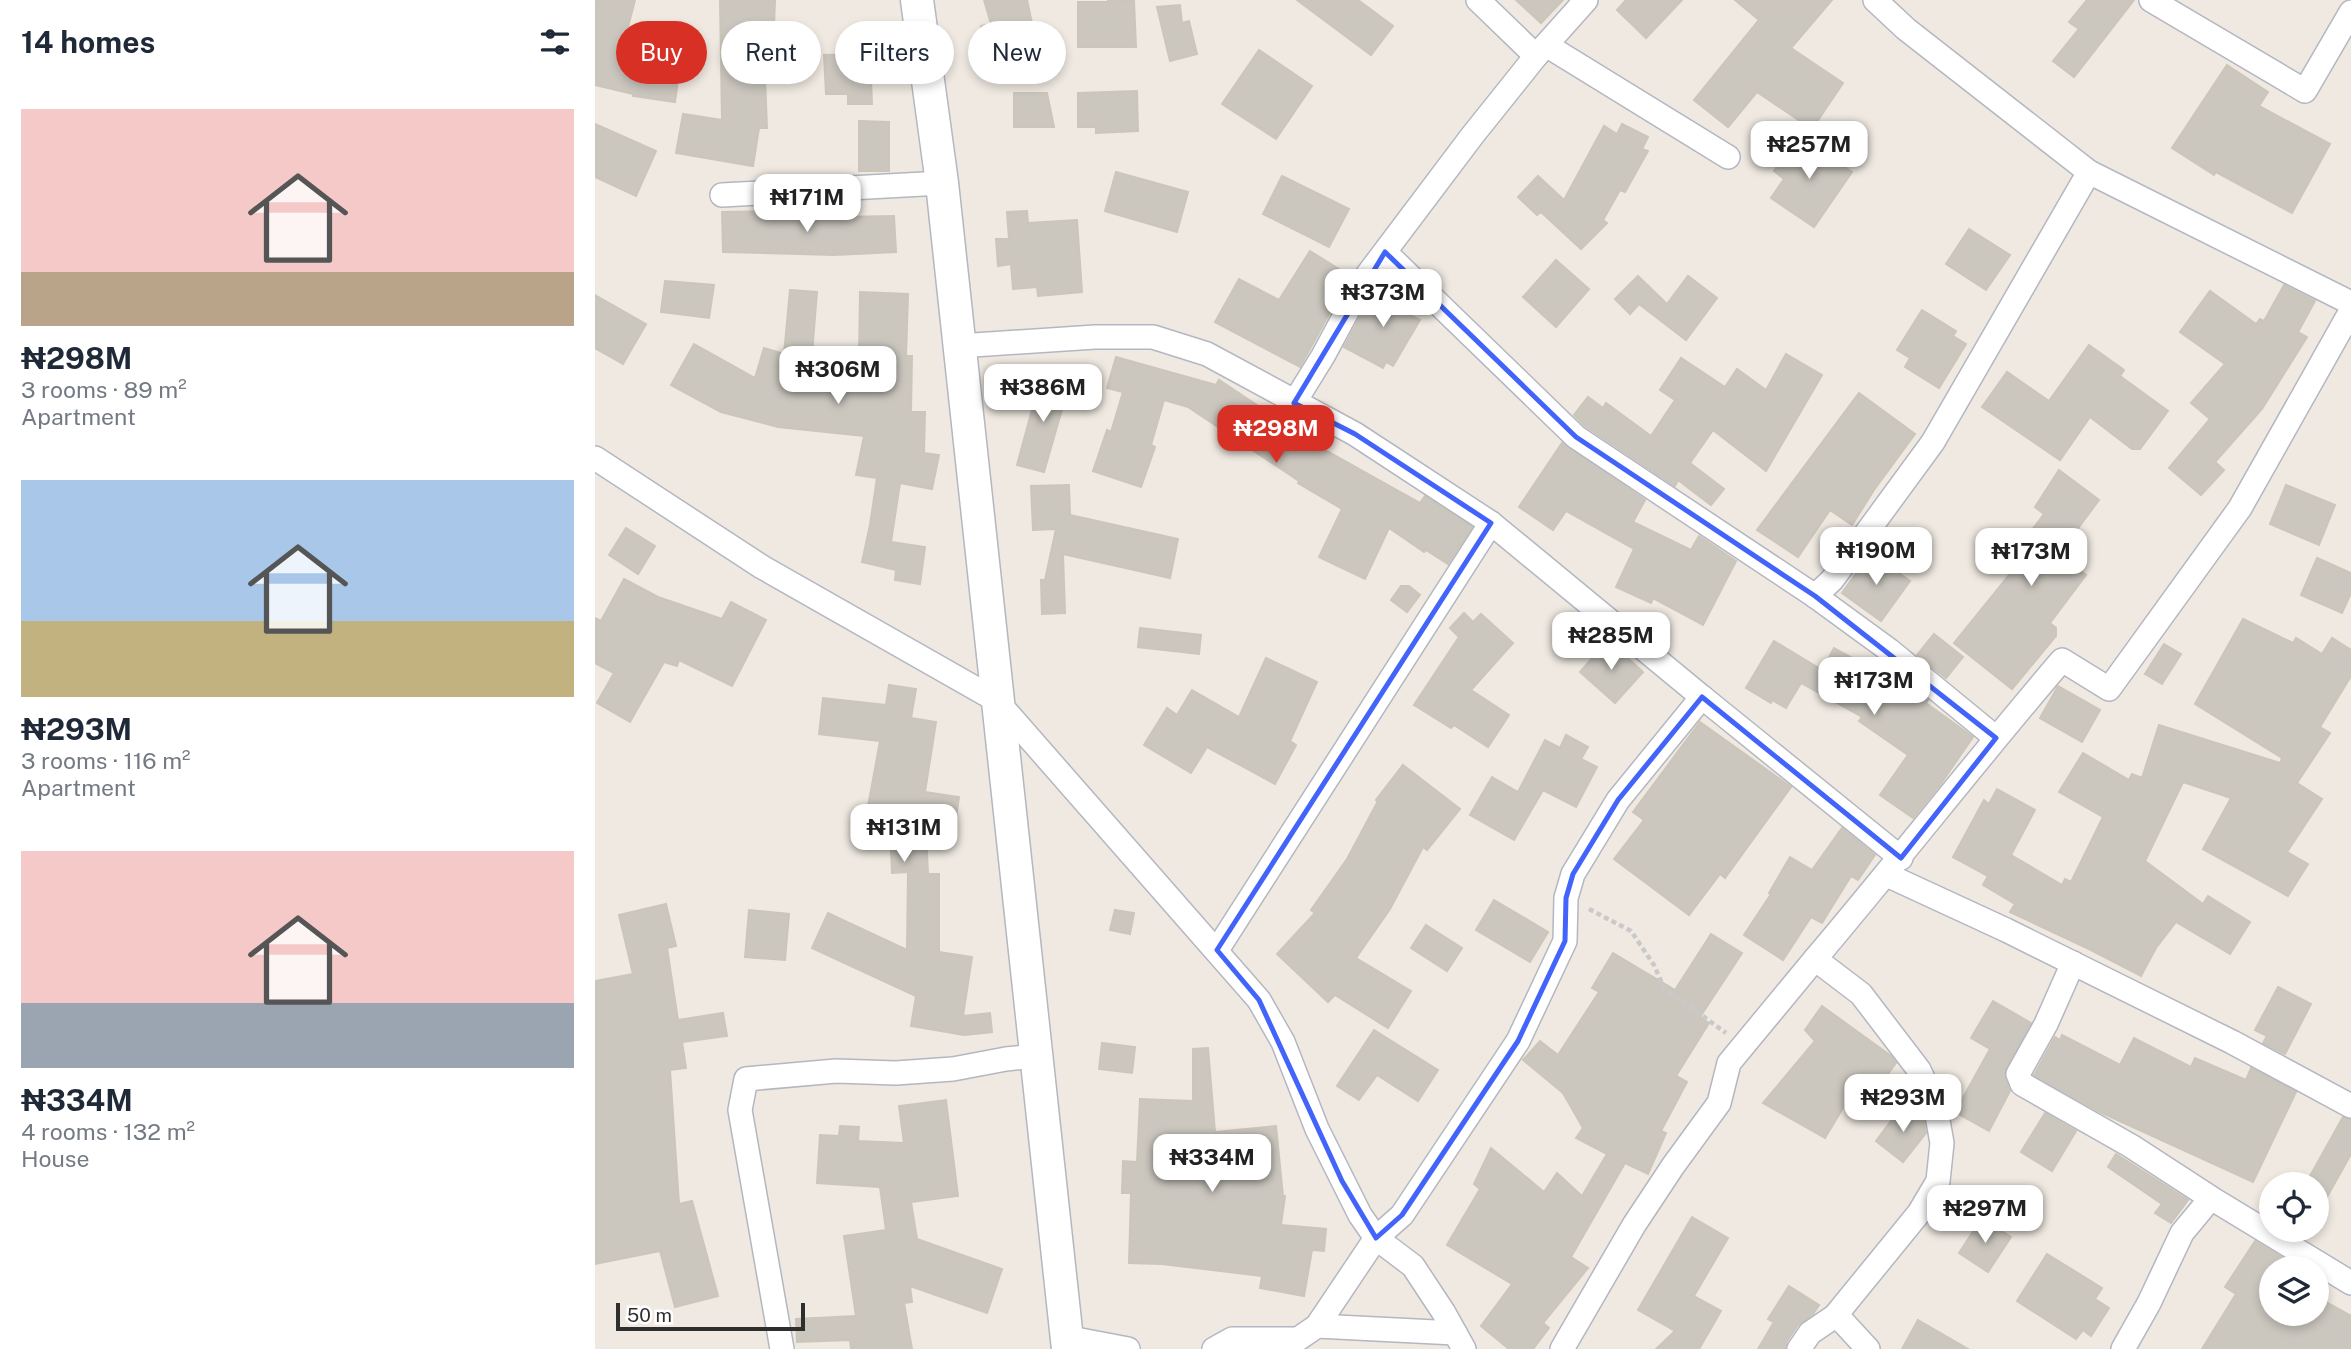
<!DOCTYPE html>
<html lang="en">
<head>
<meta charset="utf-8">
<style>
  body { margin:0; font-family:"Public Sans",sans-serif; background:#f2f2f3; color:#1f2937; height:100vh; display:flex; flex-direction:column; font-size:26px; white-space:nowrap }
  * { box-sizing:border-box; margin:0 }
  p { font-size:23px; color:#747a83 }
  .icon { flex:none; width:38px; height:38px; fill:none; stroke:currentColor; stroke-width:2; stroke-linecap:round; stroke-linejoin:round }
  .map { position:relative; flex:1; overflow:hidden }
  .details { display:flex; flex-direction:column; background:#fff; width:595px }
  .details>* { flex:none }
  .banner { position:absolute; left:21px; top:21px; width:665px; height:63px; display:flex; gap:14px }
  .fabs { position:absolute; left:1664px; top:1172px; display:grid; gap:14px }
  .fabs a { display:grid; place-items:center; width:70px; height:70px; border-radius:50%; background:#fff; box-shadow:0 4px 10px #0003; font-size:35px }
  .scale { position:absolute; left:21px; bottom:18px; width:189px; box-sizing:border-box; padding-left:7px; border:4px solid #2e2e2e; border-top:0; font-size:19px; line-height:24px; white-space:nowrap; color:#2e2e2e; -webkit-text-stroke:5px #fff; paint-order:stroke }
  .price { position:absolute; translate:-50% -60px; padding:0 16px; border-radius:14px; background:#fff; color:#222; font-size:23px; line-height:46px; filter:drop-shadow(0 2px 4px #0008) }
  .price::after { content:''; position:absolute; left:50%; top:42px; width:21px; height:16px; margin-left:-10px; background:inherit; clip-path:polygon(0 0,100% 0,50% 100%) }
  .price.selected { background:#d93025; color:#fff }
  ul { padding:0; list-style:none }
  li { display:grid; align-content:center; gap:14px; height:371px; padding:0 21px }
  li span { display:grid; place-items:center; height:217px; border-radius:0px; color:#555 }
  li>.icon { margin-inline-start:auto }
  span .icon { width:126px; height:126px; fill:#fffc; stroke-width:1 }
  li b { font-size:30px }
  h2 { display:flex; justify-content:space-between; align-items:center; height:84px; padding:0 21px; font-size:30px }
  .pill { padding:0 24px; border-radius:32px; background:#fff; box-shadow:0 4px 10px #0003; font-size:24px; line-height:63px }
  .pill.selected { background:#d93025; color:#fff }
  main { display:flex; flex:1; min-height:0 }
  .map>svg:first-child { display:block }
</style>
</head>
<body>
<main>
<section class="details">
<h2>14 homes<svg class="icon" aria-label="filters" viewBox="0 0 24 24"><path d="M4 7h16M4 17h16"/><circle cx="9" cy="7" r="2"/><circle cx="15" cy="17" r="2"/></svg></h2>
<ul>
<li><span style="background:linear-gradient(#f6c9c9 75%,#b9a48a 0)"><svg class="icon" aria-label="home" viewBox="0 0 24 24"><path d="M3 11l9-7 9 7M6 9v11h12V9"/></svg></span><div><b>₦298M</b><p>3 rooms · 89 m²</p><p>Apartment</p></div></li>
<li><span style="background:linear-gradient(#a9c7e8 65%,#c2b280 0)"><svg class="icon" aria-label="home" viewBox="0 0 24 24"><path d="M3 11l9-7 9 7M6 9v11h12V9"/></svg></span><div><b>₦293M</b><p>3 rooms · 116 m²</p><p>Apartment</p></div></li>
<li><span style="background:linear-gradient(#f6c9c9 70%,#9aa5b1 0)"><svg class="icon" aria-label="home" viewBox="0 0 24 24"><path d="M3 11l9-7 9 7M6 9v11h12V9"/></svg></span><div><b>₦334M</b><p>4 rooms · 132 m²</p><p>House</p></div></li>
</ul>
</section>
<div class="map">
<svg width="1756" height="1349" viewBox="0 0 1756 1349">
  <rect width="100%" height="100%" fill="#efe9e1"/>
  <g fill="#cbc7bf" stroke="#cbc5ba" stroke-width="2">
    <path d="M 0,0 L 40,0 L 33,27 L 89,35 L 80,102 L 38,96 L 38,94 L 0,85 Z"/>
    <path d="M 125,0 L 180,0 L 178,53 L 169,53 L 172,128 L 164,128 L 158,166 L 81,153 L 88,114 L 127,120 Z"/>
    <path d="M 389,0 L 432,0 L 443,51 L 393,62 L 386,26 L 396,24 Z"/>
    <path d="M 513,0 L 539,1 L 541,47 L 483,47 L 483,2 L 513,2 Z"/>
    <path d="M 702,0 L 763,0 L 798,26 L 776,55 Z"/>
    <path d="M 921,0 L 968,0 L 946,23 Z"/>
    <path d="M 1031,0 L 1087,0 L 1051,38 L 1022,10 Z"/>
    <path d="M 1140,0 L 1237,0 L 1196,48 L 1248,83 L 1217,129 L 1162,92 L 1133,127 L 1099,100 L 1164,20 Z"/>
    <path d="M 1492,0 L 1539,0 L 1479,77 L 1458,61 L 1484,29 L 1474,22 Z"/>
    <path d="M 585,5 L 587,23 L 594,21 L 602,54 L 575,61 L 562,7 Z"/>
    <path d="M 664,50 L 717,86 L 681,139 L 627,104 Z"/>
    <path d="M 275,54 L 277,104 L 253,104 L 253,94 L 231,94 L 229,55 Z"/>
    <path d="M 1632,65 L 1673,92 L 1664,106 L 1735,144 L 1697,213 L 1621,172 L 1619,175 L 1577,148 Z"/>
    <path d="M 542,91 L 543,131 L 501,133 L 501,127 L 483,127 L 483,93 Z"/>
    <path d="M 419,93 L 452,93 L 459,127 L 419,127 Z"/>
    <path d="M 264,121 L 294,122 L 294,171 L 264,171 Z"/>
    <path d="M 0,124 L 61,151 L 41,196 L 0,177 Z"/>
    <path d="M 1027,124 L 1053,137 L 1047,149 L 1053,151 L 1030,192 L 1025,190 L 1008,220 L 1012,223 L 986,249 L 946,212 L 942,215 L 923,197 L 943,176 L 969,200 L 1009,126 L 1022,134 Z"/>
    <path d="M 1203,135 L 1257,172 L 1219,227 L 1176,198 L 1189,179 L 1179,171 Z"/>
    <path d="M 521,172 L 593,192 L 582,232 L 510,211 Z"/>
    <path d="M 687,176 L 754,209 L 734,247 L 668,214 Z"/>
    <path d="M 187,211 L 187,218 L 299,216 L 301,252 L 239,255 L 128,252 L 127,212 Z"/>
    <path d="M 432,211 L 433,223 L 482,220 L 487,292 L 443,296 L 442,287 L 418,289 L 416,264 L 403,266 L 401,239 L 414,239 L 412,212 Z"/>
    <path d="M 1374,229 L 1415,255 L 1391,290 L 1351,264 Z"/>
    <path d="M 715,251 L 755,276 L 705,367 L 620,322 L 644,279 L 684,300 Z"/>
    <path d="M 961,260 L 994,289 L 961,327 L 928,297 Z"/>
    <path d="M 1043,276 L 1072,304 L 1093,276 L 1122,298 L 1091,340 L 1044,304 L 1035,314 L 1020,299 Z"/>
    <path d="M 70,281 L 119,285 L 114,318 L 66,312 Z"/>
    <path d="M 1689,285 L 1720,301 L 1703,332 L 1712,337 L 1667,409 L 1620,462 L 1629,470 L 1606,495 L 1574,468 L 1615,419 L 1596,403 L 1630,364 L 1585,332 L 1615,291 L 1661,324 L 1665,319 L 1669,321 Z"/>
    <path d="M 195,290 L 222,292 L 217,354 L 264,355 L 265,292 L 313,294 L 311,356 L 317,356 L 316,412 L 330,412 L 329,453 L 344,455 L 337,489 L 305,483 L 296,542 L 330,547 L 325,584 L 300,580 L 301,570 L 267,562 L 275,525 L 282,478 L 261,475 L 269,436 L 183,427 L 126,412 L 76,385 L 99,344 L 160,378 L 169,348 L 189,354 Z"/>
    <path d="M 779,291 L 794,298 L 798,292 L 820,305 L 815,315 L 825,320 L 798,366 L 791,362 L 788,368 L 749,347 Z"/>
    <path d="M 0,295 L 51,324 L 28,364 L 0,348 Z"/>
    <path d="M 1327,310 L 1361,331 L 1358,336 L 1371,344 L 1344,388 L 1310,367 L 1315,358 L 1302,350 Z"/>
    <path d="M 1494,345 L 1529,370 L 1525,376 L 1573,411 L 1545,449 L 1537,449 L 1495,417 L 1465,460 L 1387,407 L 1412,372 L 1454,401 Z"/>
    <path d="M 1191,354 L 1227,375 L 1171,471 L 1118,430 L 1095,463 L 1129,489 L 1116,505 L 1083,480 L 1080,486 L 990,426 L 979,415 L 993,397 L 1008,408 L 1011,403 L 1056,436 L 1080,400 L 1065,390 L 1086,358 L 1130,387 L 1142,369 L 1171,390 Z"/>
    <path d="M 521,357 L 621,385 L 624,380 L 725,447 L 825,503 L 830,496 L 877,527 L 853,564 L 831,550 L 829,552 L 794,528 L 770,579 L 724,557 L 747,509 L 703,483 L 704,481 L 593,407 L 569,400 L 556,445 L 560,447 L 546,487 L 498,471 L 512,430 L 516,432 L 528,392 L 512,388 Z"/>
    <path d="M 446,377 L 474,385 L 449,472 L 422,465 Z"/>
    <path d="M 1264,393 L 1320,434 L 1279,490 L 1257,525 L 1235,510 L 1203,557 L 1162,530 Z"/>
    <path d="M 967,443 L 1050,500 L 1038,522 L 1096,550 L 1104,536 L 1141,561 L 1108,625 L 1058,598 L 1056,603 L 1021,587 L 1039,549 L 971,511 L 958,530 L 924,507 Z"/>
    <path d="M 1464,470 L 1504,500 L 1464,554 L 1491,575 L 1455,623 L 1461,628 L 1461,636 L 1417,689 L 1359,643 L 1415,574 L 1408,568 L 1449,514 L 1440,507 Z"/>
    <path d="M 474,485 L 475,515 L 583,539 L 575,578 L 468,554 L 470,613 L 447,614 L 446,580 L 450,580 L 461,529 L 438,530 L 436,486 Z"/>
    <path d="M 1691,485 L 1740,505 L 1724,545 L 1675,524 Z"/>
    <path d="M 31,528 L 60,546 L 43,574 L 14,555 Z"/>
    <path d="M 1276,553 L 1315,581 L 1286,621 L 1247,593 Z"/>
    <path d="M 1722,558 L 1756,573 L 1756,593 L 1747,613 L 1706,595 Z"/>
    <path d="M 29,579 L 63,597 L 127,619 L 136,602 L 171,620 L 137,686 L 84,660 L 82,666 L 69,662 L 35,722 L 2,703 L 19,673 L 0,663 L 0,618 L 6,621 Z"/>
    <path d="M 806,586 L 814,586 L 825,595 L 812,612 L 796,600 Z"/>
    <path d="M 869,613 L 878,622 L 886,614 L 918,643 L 876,690 L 914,715 L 893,747 L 859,725 L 856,728 L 819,705 L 864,637 L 855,628 Z"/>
    <path d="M 1648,619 L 1698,643 L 1701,638 L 1727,654 L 1737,638 L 1756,650 L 1756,676 L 1725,727 L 1735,733 L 1702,783 L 1727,799 L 1692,852 L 1713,864 L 1693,896 L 1608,849 L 1636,798 L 1588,782 L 1550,861 L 1608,904 L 1613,896 L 1655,922 L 1635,954 L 1581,922 L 1561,948 L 1546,976 L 1494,949 L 1415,912 L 1420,904 L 1388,885 L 1393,876 L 1358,857 L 1389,800 L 1394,804 L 1402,789 L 1440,810 L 1416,855 L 1467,885 L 1470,879 L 1476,882 L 1508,817 L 1464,792 L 1488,753 L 1534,780 L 1537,774 L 1547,778 L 1564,725 L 1685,763 L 1687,758 L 1600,704 Z"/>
    <path d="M 545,628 L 606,635 L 604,654 L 543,647 Z"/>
    <path d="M 1339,634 L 1368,657 L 1351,678 L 1322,655 Z"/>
    <path d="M 1013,640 L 1048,672 L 1020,703 L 985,672 Z"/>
    <path d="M 1179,641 L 1227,670 L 1239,648 L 1301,682 L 1305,677 L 1333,700 L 1331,703 L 1378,737 L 1345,785 L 1318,818 L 1285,795 L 1313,755 L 1264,721 L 1267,717 L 1206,683 L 1191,708 L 1177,700 L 1176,703 L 1151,688 Z"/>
    <path d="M 1569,644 L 1586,654 L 1567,684 L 1550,674 Z"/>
    <path d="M 671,658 L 722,682 L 695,741 L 701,745 L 680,784 L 612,747 L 596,773 L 549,745 L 572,708 L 582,715 L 597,690 L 644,717 Z"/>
    <path d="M 294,685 L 321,689 L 316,718 L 341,722 L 330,792 L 364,797 L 358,837 L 331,832 L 333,874 L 344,874 L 344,952 L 377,957 L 368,1016 L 395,1013 L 397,1032 L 369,1035 L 316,1026 L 321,996 L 217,948 L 233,913 L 312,950 L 313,872 L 297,873 L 295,827 L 270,823 L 285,741 L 224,734 L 228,698 L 291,705 Z"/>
    <path d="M 1463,686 L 1505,710 L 1487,742 L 1445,718 Z"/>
    <path d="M 1105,722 L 1196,787 L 1130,878 L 1125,874 L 1094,915 L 1019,859 L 1049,820 L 1038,812 Z"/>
    <path d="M 971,735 L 993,747 L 986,759 L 1002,767 L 981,807 L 948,790 L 919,840 L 875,815 L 897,777 L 923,792 L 950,740 L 965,748 Z"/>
    <path d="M 808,765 L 865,809 L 832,850 L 828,847 L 795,909 L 761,958 L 816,991 L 793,1028 L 740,995 L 733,1002 L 682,954 L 720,913 L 716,910 L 752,859 L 783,801 L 781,800 Z"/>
    <path d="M 1247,828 L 1280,855 L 1263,880 L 1256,876 L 1227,923 L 1216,917 L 1188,960 L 1149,935 L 1176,894 L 1174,893 L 1195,857 L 1217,870 Z"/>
    <path d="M 899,900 L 953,932 L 935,962 L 881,930 Z"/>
    <path d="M 71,904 L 81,946 L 72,948 L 83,1020 L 128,1013 L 132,1036 L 87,1042 L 91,1068 L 75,1070 L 84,1204 L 97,1201 L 123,1296 L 80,1307 L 65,1251 L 0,1264 L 0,981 L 38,974 L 24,915 Z"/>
    <path d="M 154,910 L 194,914 L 190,960 L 150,957 Z"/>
    <path d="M 520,910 L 539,913 L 535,934 L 515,930 Z"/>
    <path d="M 831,925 L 867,948 L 852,971 L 816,948 Z"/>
    <path d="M 1116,934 L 1147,953 L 1105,1017 L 1114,1023 L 1081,1076 L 1092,1082 L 1066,1131 L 1071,1133 L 1053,1174 L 1030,1163 L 976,1257 L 993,1268 L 948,1323 L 954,1328 L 938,1349 L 914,1349 L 886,1326 L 917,1284 L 852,1245 L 885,1189 L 879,1184 L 896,1148 L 949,1192 L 962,1173 L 987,1196 L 1012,1154 L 981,1138 L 988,1128 L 968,1093 L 928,1060 L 945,1041 L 963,1055 L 1004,992 L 997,988 L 1018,953 L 1080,990 Z"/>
    <path d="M 1683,987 L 1716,1004 L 1690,1054 L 1668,1043 L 1672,1036 L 1660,1030 Z"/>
    <path d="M 1398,1001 L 1436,1023 L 1411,1068 L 1410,1079 L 1415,1091 L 1394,1131 L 1360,1112 L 1395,1049 L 1376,1038 Z"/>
    <path d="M 1227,1006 L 1296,1056 L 1301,1063 L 1286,1083 L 1269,1073 L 1230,1138 L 1168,1103 L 1220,1041 L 1210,1030 Z"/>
    <path d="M 779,1030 L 843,1070 L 823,1101 L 782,1075 L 764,1100 L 742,1086 Z"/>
    <path d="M 1467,1035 L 1525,1065 L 1539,1038 L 1596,1067 L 1600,1058 L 1651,1080 L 1656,1068 L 1701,1092 L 1658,1182 L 1505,1112 L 1439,1075 L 1460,1037 L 1465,1040 Z"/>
    <path d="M 507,1043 L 540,1047 L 537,1073 L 504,1069 Z"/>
    <path d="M 613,1048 L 620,1132 L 681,1126 L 688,1196 L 690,1196 L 686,1225 L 731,1229 L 729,1251 L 717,1250 L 709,1296 L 665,1288 L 667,1276 L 567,1264 L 534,1263 L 536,1193 L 527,1193 L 528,1161 L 542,1162 L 545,1099 L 598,1101 L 598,1049 Z"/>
    <path d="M 351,1100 L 363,1196 L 316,1202 L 322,1239 L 407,1269 L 392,1313 L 315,1286 L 317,1302 L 309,1303 L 317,1349 L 256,1349 L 255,1340 L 202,1342 L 201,1319 L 261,1316 L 249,1236 L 291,1230 L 285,1187 L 222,1183 L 225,1135 L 244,1136 L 245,1126 L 264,1127 L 263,1141 L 309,1143 L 304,1106 Z"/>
    <path d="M 1308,1105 L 1329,1121 L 1331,1133 L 1308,1162 L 1281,1141 Z"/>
    <path d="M 1450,1113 L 1481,1131 L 1457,1171 L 1426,1152 Z"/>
    <path d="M 1748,1117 L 1756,1120 L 1756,1154 L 1722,1215 L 1722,1185 L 1710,1185 Z"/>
    <path d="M 1521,1154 L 1593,1200 L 1576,1223 L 1560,1213 L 1567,1204 L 1513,1167 Z"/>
    <path d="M 1097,1217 L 1133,1238 L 1099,1296 L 1126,1311 L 1104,1349 L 1061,1349 L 1080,1331 L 1043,1310 Z"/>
    <path d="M 1387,1218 L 1416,1237 L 1393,1272 L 1364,1253 Z"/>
    <path d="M 1660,1241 L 1706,1269 L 1676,1269 L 1676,1314 L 1722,1314 L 1722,1297 L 1756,1316 L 1756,1349 L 1607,1349 L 1641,1294 L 1630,1287 Z"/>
    <path d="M 1452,1254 L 1507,1288 L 1500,1299 L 1514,1308 L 1496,1336 L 1488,1330 L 1481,1339 L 1422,1301 Z"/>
    <path d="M 1194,1286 L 1224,1305 L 1218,1314 L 1203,1325 L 1192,1341 L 1190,1349 L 1163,1349 L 1179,1322 L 1173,1319 Z"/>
    <path d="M 1323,1320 L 1373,1349 L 1307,1349 Z"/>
  </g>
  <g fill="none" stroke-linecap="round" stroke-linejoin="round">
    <defs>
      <g id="street">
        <path d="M 883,0 L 941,56"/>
        <path d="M 1280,0 L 1311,29 L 1494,172 L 1756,303"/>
        <path d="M 1556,0 L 1710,91 L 1756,12"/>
        <path d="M 951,45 L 1133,157"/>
        <path d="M 127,195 L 347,183"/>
        <path d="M 790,252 L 981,437 L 1220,596 L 1294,650 L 1401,738"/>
        <path d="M 364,346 L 500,337 L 558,337 L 612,354 L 760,434 L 896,523 L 1107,697"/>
        <path d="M 699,403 L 728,356 L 770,278 L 877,136 L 941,56 L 991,0"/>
        <path d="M 0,458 L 167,567 L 401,700 L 664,1000 L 688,1042 L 722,1129 L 765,1215 L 781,1238 L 818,1266 L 849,1313 L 869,1349"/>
        <path d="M 1220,596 L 1237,580 L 1338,442 L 1494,172"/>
        <path d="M 1292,875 L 1411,930 L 1637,1042 L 1756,1106"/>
        <path d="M 622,950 L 896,523"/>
        <path d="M 1478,963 L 1451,1024 L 1423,1074 L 1427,1084 L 1536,1146 L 1616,1198 L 1756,1283"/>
        <path d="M 1240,1316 L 1249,1323 L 1273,1349"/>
        <path d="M 722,1326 L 860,1333"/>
        <path d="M 470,1337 L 533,1349"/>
        <path d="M 187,1349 L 145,1110 L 151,1079 L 241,1071 L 301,1073 L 358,1069 L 411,1059 L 441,1056"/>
        <path d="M 619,1349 L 637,1339 L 703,1339 L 722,1326 L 781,1238 L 807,1215 L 923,1041 L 970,941 L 971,898 L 978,874 L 1023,800 L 1107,697 L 1306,858"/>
        <path d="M 967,1349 L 1039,1225 L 1078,1166 L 1124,1103 L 1134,1063 L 1220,959"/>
        <path d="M 1204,1349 L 1215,1333 L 1240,1316 L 1324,1213 L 1343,1181 L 1347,1143 L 1340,1104 L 1324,1070 L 1266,994 L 1220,959 C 1304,860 1383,758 1467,660 L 1514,689 L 1645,508 L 1756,311"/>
        <path d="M 1528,1349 L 1554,1303 L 1587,1233 L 1616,1198"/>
      </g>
      <path id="secondary" d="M 322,0 L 347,183 L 473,1349"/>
    </defs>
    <use href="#street" stroke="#b4b7c1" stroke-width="26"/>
    <use href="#secondary" stroke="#b4b7c1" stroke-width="35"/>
    <path stroke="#c9c9c9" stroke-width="4.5" stroke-dasharray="5 3.5" stroke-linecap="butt" d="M 994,909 L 1036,931 L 1059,965 L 1069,988 L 1131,1033"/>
    <use href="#street" stroke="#fff" stroke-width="23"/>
    <use href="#secondary" stroke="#fff" stroke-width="32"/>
  </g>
  <path fill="none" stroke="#4264fb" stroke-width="5" stroke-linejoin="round" d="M 790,252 L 981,437 L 1220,596 L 1401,738 L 1306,858 L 1107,697 L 1023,800 L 978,874 L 971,898 L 970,941 L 923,1041 L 807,1215 L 781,1238 L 747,1181 L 664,1000 L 622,950 L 896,523 L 760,434 L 699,403 Z"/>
</svg>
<div class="fabs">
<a><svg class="icon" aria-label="locate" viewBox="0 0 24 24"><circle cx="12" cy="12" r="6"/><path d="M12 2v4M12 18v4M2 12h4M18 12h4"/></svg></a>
<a><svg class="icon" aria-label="layers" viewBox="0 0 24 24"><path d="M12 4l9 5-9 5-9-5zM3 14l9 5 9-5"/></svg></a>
</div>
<div class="scale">50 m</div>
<b class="price" style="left:1214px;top:181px">₦257M</b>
<b class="price" style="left:212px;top:234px">₦171M</b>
<b class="price" style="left:788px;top:329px">₦373M</b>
<b class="price" style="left:243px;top:406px">₦306M</b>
<b class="price" style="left:448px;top:424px">₦386M</b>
<b class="price selected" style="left:681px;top:465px">₦298M</b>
<b class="price" style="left:1281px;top:587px">₦190M</b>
<b class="price" style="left:1436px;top:588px">₦173M</b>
<b class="price" style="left:1016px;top:672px">₦285M</b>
<b class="price" style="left:1279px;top:717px">₦173M</b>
<b class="price" style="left:309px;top:864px">₦131M</b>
<b class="price" style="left:1308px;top:1134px">₦293M</b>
<b class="price" style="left:617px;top:1194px">₦334M</b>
<b class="price" style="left:1390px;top:1245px">₦297M</b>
<div class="banner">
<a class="pill selected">Buy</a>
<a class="pill">Rent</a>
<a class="pill">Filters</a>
<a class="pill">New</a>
</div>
</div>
</main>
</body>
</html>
